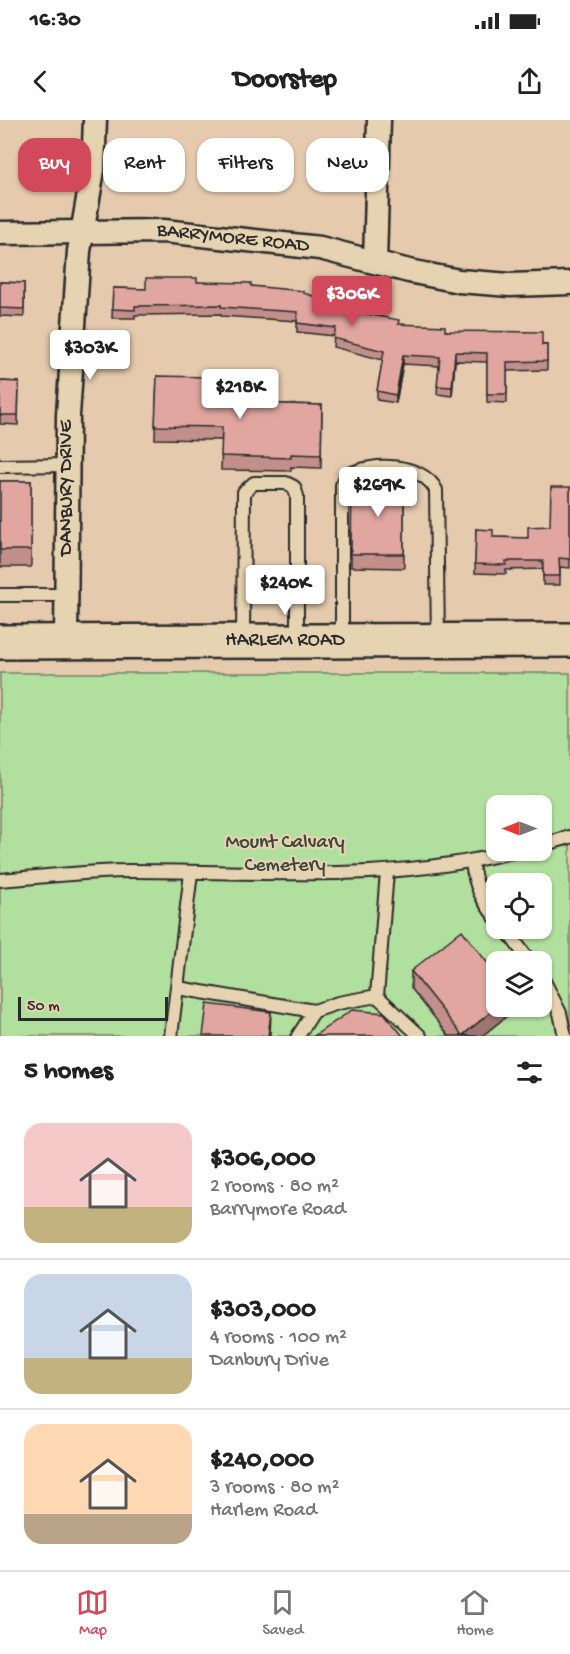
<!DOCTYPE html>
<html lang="en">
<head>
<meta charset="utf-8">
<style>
  body { margin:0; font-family:"Gochi Hand",sans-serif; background:#f2f2f2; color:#222; height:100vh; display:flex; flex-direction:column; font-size:22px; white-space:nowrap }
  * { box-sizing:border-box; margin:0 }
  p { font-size:20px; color:#767676 }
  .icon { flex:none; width:33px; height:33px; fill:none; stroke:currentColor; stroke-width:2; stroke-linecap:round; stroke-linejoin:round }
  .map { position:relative; height:916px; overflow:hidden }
  .drawer { display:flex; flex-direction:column; background:#fff; flex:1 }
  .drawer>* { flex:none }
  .top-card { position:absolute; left:18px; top:18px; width:534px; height:54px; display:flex; gap:12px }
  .needle { width:39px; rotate:270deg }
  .tools { position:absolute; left:486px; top:675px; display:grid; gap:12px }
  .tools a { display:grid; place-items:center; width:66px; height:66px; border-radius:12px; background:#fff; box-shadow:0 2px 4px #0004; font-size:30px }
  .scale { position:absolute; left:18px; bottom:15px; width:150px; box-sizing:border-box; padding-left:6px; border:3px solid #2b2b2b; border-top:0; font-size:16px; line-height:21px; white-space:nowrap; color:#2b2b2b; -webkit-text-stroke:4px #e6d3b1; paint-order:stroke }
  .price { position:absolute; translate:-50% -51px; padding:0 14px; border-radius:6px; background:#fff; color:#222; font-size:20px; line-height:39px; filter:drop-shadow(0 2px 3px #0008) }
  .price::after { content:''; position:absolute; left:50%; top:36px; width:18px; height:14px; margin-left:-9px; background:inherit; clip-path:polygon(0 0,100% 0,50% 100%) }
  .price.selected { background:#d1495b; color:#fff }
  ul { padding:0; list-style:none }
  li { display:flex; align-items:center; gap:18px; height:150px; padding:0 24px }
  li+li { border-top:2px solid #e0e0e0 }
  li span { display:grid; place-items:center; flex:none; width:168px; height:120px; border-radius:18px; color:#555 }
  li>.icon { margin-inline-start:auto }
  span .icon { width:72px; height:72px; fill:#fffc; stroke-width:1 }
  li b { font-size:26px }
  h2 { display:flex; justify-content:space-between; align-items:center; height:72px; padding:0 24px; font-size:26px }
  .pill { padding:0 21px; border-radius:18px; background:#fff; box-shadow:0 2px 4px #0004; font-size:21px; line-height:54px }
  .pill.selected { background:#d1495b; color:#fff }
  .status { display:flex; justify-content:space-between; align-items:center; height:42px; padding:0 30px; background:#fff; direction:ltr }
  .status svg { height:16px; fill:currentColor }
  header { display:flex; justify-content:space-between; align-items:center; height:78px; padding:0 24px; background:#fff; font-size:27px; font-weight:700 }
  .dock { display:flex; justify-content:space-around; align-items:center; height:84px; border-top:2px solid #e0e0e0; background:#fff; font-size:16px; color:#767676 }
  .dock a { display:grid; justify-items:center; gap:3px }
  .dock .selected { color:#d1495b }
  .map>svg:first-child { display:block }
</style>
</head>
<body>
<div class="status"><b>16:30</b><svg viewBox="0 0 49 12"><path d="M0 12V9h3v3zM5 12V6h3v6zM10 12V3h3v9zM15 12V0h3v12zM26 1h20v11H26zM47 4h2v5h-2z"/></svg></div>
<header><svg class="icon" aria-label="back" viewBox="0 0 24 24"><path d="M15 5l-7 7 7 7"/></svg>Doorstep<svg class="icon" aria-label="share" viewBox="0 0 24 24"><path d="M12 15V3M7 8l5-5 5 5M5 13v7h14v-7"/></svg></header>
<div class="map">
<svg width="570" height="916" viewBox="0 0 570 916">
  <rect width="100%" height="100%" fill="#e5caae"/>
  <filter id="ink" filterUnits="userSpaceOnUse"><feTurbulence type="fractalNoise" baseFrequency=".0167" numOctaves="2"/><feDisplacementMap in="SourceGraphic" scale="12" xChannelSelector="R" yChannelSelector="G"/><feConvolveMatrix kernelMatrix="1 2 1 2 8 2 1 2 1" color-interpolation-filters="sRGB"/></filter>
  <g filter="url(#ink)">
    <path fill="#b1df9d" stroke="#6e8564" stroke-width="1.5" fill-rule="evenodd" d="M 0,553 L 570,553 L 570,916 L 0,916 ZM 496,686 L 542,686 L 542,730 L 496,730 ZM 496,764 L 542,764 L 542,808 L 496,808 ZM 496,842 L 542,842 L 542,886 L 496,886 Z"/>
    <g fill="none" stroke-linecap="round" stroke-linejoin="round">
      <defs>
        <g id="lane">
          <path d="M 0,346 L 68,345"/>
          <path d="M 0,475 L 66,475"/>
          <path d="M 243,521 L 244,372 L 254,363 L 286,363 L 294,367 L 297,376 L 297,520"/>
          <path d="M 342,521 L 342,365 L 348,355 C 372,342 422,343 436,370 L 438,519"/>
          <path d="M 542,725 L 570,717"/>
          <path d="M 472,743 C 475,766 482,780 496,798"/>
          <path d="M 0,760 C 44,757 88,751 132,751 C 262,751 393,764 519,730"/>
          <path d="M 505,808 L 530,842"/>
          <path d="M 542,857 L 560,893 L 565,916"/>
          <path d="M 178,868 L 314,891 L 338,883 L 377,876 L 387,752"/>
          <path d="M 377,876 L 420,916"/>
          <path d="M 171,916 L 191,753"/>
          <path d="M 298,916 L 314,891"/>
        </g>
        <g id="street">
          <path d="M 0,113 L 164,111 L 320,128 L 409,151 L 459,161 L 510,165 L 570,163"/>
          <path d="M 375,142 L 379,0"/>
          <path d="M 66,522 L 68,295 L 79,131 L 93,50 L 95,0"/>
        </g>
        <path id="secondary" d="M 0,522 L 570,520"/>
      </defs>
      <use href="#lane" stroke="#2b2b2b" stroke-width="16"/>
      <use href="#street" stroke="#2b2b2b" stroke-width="27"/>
      <use href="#secondary" stroke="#2b2b2b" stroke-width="38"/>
      <use href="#lane" stroke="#e6d3b1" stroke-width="12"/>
      <use href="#street" stroke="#e6d3b1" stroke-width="22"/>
      <use href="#secondary" stroke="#e6d3b1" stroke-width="33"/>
    </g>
    <g fill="#c28f8a" stroke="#2b2b2b" stroke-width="1.5">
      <path d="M 0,162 L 24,163 L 24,197 L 0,196 Z"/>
      <path d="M 197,162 L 251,166 L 303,173 L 352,191 L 399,204 L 547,225 L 547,250 L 507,251 L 507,283 L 487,282 L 487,242 L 455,241 L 452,276 L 437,274 L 439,246 L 403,244 L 396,283 L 377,280 L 377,271 L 383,240 L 333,227 L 334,216 L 297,212 L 297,201 L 221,196 L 221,194 L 135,195 L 135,198 L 112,198 L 113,168 L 146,169 Z"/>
      <path d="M 157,256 L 207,282 L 322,285 L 321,348 L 291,347 L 291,351 L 221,350 L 222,320 L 155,319 Z"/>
      <path d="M 0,261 L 19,262 L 18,305 L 0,304 Z"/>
      <rect x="0" y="361" width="31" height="86"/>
      <path d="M 352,362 L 404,363 L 404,448 L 351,447 Z"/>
      <path d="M 570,367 L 570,448 L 560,447 L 560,465 L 543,465 L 543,449 L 506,450 L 506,454 L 475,453 L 476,409 L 493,417 L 528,418 L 550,406 Z"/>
      <path d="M 411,851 L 513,886 L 513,891 L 482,916 L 449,916 L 411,868 Z"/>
    </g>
    <g fill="#9e7470" stroke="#2b2b2b" stroke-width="1.5">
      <path d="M 455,232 L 455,241 L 452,276 L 452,267 Z"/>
      <path d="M 403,235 L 403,244 L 396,283 L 396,275 Z"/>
      <path d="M 498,886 L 513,886 L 513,891 L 482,916 L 463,916 L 463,915 Z"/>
      <path d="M 271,892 L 270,916 L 268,916 Z"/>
    </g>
    <g fill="#e1a6a0" stroke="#2b2b2b" stroke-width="1.5">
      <path d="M 146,158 L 197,158 L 197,162 L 251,163 L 251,166 L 303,171 L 303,173 L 352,187 L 351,191 L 399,200 L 398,204 L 445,206 L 445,211 L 542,212 L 542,225 L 547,225 L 547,241 L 507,242 L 507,274 L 487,274 L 487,233 L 455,232 L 452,267 L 437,266 L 440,237 L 403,235 L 396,275 L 377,271 L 384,231 L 333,218 L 336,208 L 297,203 L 298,192 L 221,187 L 221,185 L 135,186 L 135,190 L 112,189 L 113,168 L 146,169 Z"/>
      <path d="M 0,162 L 24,163 L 24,189 L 0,188 Z"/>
      <path d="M 157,256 L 208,257 L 207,282 L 322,285 L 321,335 L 291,334 L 291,338 L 221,336 L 222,307 L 155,306 Z"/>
      <path d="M 0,261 L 19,262 L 18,295 L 0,295 Z"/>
      <rect x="0" y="361" width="31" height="69"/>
      <path d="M 352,362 L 404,363 L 404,434 L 351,434 Z"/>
      <path d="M 551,367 L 570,367 L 570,439 L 559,438 L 560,456 L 543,456 L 543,441 L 506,441 L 506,445 L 475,444 L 476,409 L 493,410 L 493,417 L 528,418 L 528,407 L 550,406 Z"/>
      <path d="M 462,810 L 496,854 L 496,886 L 498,886 L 463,915 L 472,916 L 461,916 L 461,914 L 411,851 Z"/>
      <path d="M 207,884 L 271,892 L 268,916 L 203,916 Z"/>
      <path d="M 352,890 L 384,893 L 403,916 L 314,916 Z"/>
    </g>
  </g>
  <g text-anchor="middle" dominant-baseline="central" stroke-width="4.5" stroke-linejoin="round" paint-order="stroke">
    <g font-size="20" fill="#2b2b2b" stroke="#e6d3b1">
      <text transform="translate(233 119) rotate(6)">BARRYMORE ROAD</text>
      <text transform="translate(67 368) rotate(-90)">DANBURY DRIVE</text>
      <text x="285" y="521">HARLEM ROAD</text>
    </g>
    <g font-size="20" fill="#3f463c" stroke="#e6d3b1">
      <text x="285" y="723">Mount Calvary<tspan x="285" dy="23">Cemetery</tspan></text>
    </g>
  </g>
</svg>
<div class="tools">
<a><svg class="needle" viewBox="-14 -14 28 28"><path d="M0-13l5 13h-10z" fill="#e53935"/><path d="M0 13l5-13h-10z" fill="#767676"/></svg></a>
<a><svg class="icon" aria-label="locate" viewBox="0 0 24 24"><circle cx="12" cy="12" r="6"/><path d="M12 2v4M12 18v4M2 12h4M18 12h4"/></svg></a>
<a><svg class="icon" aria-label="layers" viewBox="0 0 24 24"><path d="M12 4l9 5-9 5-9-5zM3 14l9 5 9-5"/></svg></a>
</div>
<div class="scale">50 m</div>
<b class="price selected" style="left:352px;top:207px">$306K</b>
<b class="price" style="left:90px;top:261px">$303K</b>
<b class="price" style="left:240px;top:300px">$218K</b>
<b class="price" style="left:378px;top:398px">$269K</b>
<b class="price" style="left:285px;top:496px">$240K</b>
<div class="top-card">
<a class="pill selected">Buy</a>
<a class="pill">Rent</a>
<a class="pill">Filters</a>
<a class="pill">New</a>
</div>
</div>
<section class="drawer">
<h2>5 homes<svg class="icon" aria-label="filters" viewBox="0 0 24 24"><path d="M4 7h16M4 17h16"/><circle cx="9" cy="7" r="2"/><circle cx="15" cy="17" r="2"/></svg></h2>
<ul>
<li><span style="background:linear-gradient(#f6c9c9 70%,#c2b280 0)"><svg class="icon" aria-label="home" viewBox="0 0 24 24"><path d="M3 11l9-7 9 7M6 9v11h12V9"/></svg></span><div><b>$306,000</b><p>2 rooms · 80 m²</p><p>Barrymore Road</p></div></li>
<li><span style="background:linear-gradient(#c9d6e8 70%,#c2b280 0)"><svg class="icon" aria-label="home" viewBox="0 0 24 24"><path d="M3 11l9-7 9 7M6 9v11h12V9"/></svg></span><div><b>$303,000</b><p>4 rooms · 100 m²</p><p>Danbury Drive</p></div></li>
<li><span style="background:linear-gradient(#ffd9b3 75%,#b9a48a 0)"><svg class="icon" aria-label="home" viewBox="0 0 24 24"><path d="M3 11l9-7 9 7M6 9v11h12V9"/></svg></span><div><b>$240,000</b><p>3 rooms · 80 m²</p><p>Harlem Road</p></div></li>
</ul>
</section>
<nav class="dock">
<a class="selected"><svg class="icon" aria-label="map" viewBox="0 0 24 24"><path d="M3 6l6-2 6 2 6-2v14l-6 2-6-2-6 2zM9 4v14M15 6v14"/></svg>Map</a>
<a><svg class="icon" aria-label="saved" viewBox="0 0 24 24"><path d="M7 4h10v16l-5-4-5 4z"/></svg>Saved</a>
<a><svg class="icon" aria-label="home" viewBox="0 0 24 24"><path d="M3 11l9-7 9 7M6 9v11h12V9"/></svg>Home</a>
</nav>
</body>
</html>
